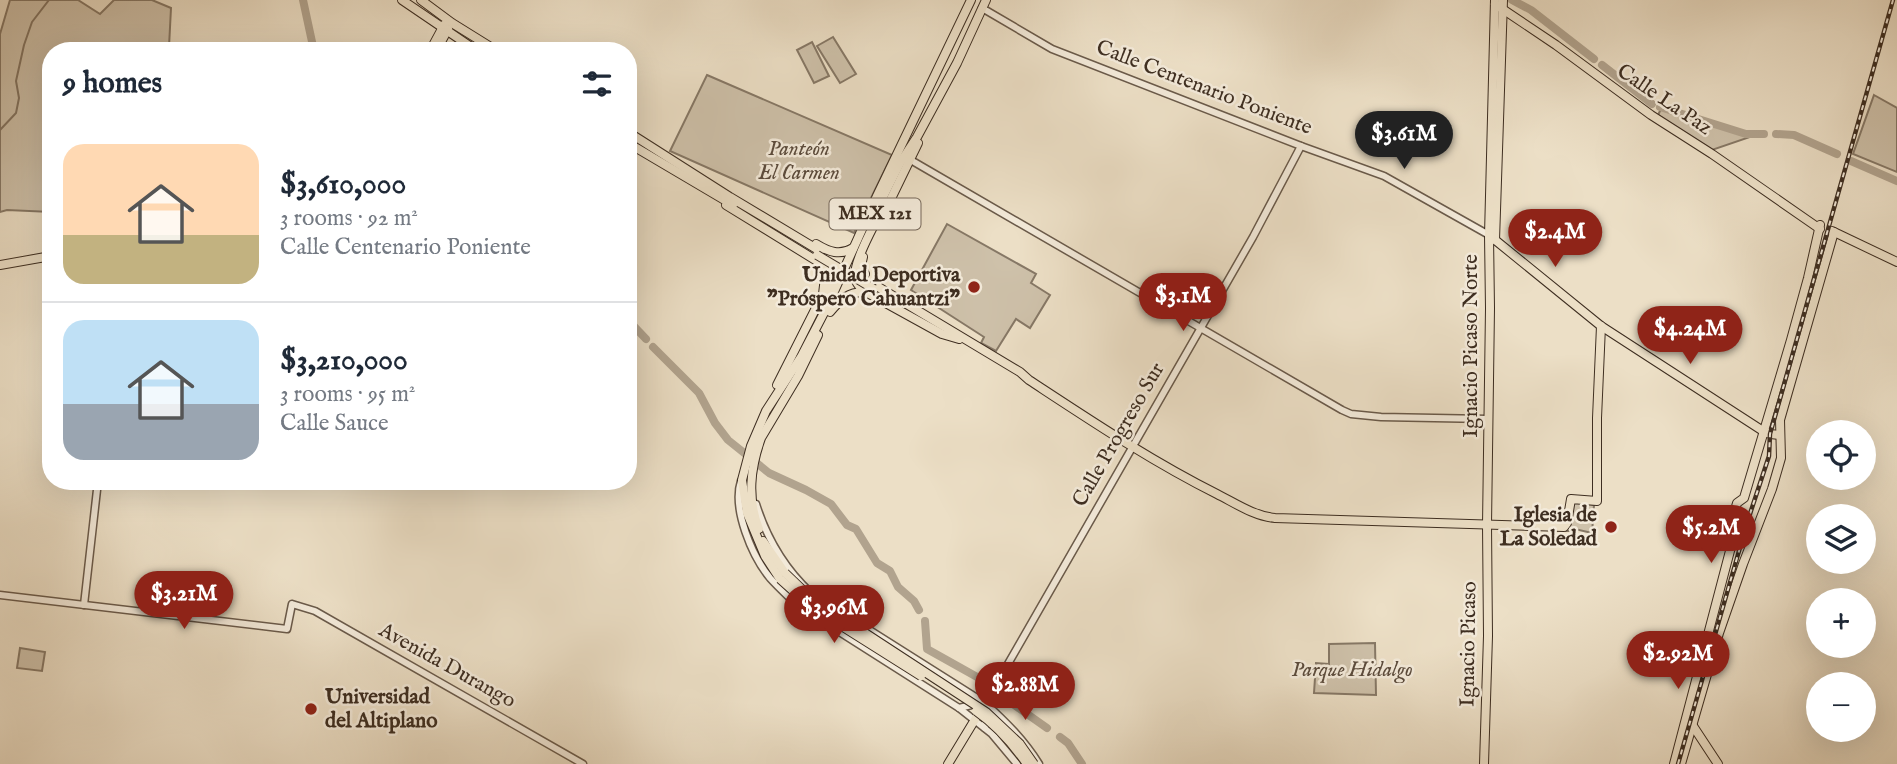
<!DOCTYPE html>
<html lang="en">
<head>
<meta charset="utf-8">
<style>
  body { margin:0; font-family:"IM FELL English",serif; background:#f6f6f7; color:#1f2937; height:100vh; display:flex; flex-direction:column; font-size:26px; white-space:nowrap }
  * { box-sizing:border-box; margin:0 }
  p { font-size:23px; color:#747a83 }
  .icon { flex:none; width:38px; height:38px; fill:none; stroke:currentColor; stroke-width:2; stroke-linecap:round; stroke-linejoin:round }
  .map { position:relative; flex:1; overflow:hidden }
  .panel { position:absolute; left:42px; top:42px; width:595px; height:448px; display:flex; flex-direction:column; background:#fff; border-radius:28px; box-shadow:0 7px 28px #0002 }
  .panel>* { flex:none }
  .buttons { position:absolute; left:1806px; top:420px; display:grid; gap:14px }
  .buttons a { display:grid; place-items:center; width:70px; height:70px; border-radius:50%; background:#fff; box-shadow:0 7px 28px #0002; font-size:35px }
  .price { position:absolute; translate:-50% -60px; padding:0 16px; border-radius:24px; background:#8f2418; color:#fff; font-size:23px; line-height:46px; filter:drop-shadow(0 2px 4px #0008) }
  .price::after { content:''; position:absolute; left:50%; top:42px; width:21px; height:16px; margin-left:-10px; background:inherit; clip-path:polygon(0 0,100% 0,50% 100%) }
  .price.current { background:#222; color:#fff }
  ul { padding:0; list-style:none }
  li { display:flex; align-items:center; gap:21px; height:175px; padding:0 21px }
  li+li { border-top:2px solid #e0e1e3 }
  li span { display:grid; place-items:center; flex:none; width:196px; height:140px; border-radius:21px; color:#555 }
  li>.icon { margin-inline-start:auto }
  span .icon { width:84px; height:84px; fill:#fffc; stroke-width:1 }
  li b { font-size:30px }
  h2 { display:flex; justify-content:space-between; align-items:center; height:84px; padding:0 21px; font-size:30px }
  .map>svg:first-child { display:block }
</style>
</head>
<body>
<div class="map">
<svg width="1897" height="764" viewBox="0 0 1897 764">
  <rect width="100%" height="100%" fill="#ecdfc6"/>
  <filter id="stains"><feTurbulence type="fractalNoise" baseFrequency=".00286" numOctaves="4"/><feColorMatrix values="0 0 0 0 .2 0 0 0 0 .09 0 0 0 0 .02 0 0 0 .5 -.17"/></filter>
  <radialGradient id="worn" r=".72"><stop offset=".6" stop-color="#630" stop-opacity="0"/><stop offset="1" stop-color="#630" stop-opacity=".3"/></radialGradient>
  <g fill="#cec1aa" stroke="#867866" stroke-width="2">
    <path d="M 10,0 L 78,0 L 100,14 L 114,0 L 152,0 L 171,8 L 169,47 L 173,51 L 51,51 L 51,212 L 7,210 L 0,212 L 0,34 Z"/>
    <path d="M 833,37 L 856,74 L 840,83 L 817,46 Z"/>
    <path d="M 812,42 L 829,76 L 814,83 L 797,50 Z"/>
    <path d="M 707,75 L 892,155 L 854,233 L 670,151 Z"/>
    <path d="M 1874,95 L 1897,108 L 1897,172 L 1853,154 Z"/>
    <path d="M 1662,107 L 1746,134 L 1750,137 L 1712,150 L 1658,115 Z"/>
    <path d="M 947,224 L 1036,274 L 1031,283 L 1050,295 L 1030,328 L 1016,319 L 996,351 L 981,343 L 984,337 L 911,290 Z"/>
    <path d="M 1571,500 L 1594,505 L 1592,533 L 1575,529 L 1573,531 L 1566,531 Z"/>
    <path d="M 1375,643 L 1376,695 L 1314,693 L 1316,663 L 1329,664 L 1329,644 Z"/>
    <path d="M 20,648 L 45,652 L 42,671 L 17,668 Z"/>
  </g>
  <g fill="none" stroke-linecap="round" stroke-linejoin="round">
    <path stroke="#837462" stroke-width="2" d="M 0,130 L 16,113 L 19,98 L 16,81 L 24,45 L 32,22 L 49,0"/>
    <g stroke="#b1a38e" stroke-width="8">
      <path d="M 303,0 L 314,51"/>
      <path d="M 1512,0 L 1531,10 L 1594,59"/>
      <path d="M 1602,65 L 1652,104"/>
      <path d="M 1660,107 L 1746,134 L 1764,134"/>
      <path d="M 1776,134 L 1794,135 L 1837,154"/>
      <path d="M 1851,161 L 1897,181"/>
      <path d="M 628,320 L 646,339"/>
      <path d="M 653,347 L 699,393 L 715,423 L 728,440 L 769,473 L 806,490 L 831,504 L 847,525 L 856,529 L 877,563 L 890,571 L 898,587 L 914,601 L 919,610"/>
      <path d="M 925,621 L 927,649 L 986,682"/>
      <path d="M 1010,702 L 1047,728"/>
      <path d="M 1060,737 L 1068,743 L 1082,764"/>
    </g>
    <defs>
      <g id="minor">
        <path d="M 982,8 L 1052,49 L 1301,146 L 1384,176 L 1489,235"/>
        <path d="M 909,159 L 1342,410 L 1351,414 L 1381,417 L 1488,419"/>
        <path d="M 741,481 C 732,509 752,556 770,578 C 778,587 788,596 797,605 L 959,708 L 992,734 L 1017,764"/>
        <path d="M 756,504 C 767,539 784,568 811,593 L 985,703 C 1006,722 1024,740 1039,764"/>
        <path d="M 0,595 L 287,629 L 292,604 L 315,611 L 583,764"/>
        <path d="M 84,605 L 98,481"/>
        <path d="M 985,704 L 1253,237 L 1301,146"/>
        <path d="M 959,708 L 1018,694"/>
        <path d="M 985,715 L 985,728"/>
      </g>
      <g id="major">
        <path d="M 402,0 L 477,51"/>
        <path d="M 421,0 L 452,23 L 497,51"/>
        <path d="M 1495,4 L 1556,45 L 1651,115 L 1712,154 L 1820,229"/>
        <path d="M 430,51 L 444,25"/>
        <path d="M 436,51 L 448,29"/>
        <path d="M 628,132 L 730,197 L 820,251"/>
        <path d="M 628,143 L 733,205"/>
        <path d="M 885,204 C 877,220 853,261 855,278 C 856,284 860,287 864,291 L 942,334 L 959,339"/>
        <path d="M 726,205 L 830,269 L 842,270"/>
        <path d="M 877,209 L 900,163 L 917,137 L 957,63 L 986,0"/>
        <path d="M 885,211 L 918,143"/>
        <path d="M 1832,231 L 1897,262"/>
        <path d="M 1489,235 L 1601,326 L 1763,431 L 1770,434 L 1780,435"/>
        <path d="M 1495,240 L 1503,0"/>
        <path d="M 816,244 C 829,252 840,256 853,248"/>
        <path d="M 863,257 L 861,266 L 865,274"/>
        <path d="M 0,265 L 51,256"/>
        <path d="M 875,285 L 1020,372 L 1029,380 C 1090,420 1151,461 1217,494 C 1235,503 1254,516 1275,518 L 1564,527 L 1567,523 L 1571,499 L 1597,501 L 1597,418 L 1601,326"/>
        <path d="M 828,294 L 830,281 L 828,265"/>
        <path d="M 830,312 C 840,300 848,292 864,292"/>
        <path d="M 777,385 L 823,294 L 825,277 L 818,264"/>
        <path d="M 759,529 C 747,498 750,469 761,438 L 798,376 L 818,335"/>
        <path d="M 763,541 L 785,573"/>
        <path d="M 780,579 L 765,556 L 747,513 L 742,480 L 751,446 L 766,411 L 801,357 L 827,307 L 877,196 L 971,0"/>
        <path d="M 1693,726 L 1718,764"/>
        <path d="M 948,764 L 985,703"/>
        <path d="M 1484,764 L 1488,636 L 1487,525 L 1490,308 L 1489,235 L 1495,0"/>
        <path d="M 1674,764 L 1731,547 L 1728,535 L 1737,503 L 1744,498 L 1791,340 L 1808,278 L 1820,225"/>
        <path d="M 1681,764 L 1719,633 L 1743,564 L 1772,489 L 1781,458 L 1780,420 L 1834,232"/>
      </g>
    </defs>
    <use href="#minor" stroke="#6a5a4a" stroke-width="9"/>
    <use href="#major" stroke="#3e2e21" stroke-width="10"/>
    <use href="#minor" stroke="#f3eada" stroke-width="6"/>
    <use href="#major" stroke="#ecdfc6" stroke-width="8"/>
    <defs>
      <path id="rail" d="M 1678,764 L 1747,523 L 1769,456 L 1770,434 L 1893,0"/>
    </defs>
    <use href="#rail" stroke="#3e2e21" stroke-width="4.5"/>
    <use href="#rail" stroke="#f3eada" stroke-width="2" stroke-dasharray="5" stroke-linecap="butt"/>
    <defs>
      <g id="major-bridge">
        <path d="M 817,255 L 874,289"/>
        <path d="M 785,573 L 810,597 L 986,712 L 1020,744 L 1034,764"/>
        <path d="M 780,579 L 810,606 L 921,676"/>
        <path d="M 976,711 C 996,725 1013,744 1027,764"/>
      </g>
    </defs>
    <use href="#major-bridge" stroke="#3e2e21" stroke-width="10" stroke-linecap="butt"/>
    <use href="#major-bridge" stroke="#ecdfc6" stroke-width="8"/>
  </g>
  <g fill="#8f2418" stroke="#f3eada" stroke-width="2.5">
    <circle cx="974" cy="287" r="7"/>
    <circle cx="1611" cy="527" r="7"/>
    <circle cx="311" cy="709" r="7"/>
  </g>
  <g text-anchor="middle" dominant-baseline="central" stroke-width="5" stroke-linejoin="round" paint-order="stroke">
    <rect fill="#f3eada" stroke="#746658" stroke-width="2" x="829.5" y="198.5" width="91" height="31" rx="5"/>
    <g font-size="19" font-weight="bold" fill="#3e2e21">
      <text x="875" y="214">MEX 121</text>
    </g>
    <g font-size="21" fill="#3e2e21" stroke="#f3eada">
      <text transform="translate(1204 88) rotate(21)">Calle Centenario Poniente</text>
      <text transform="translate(1664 100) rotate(34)">Calle La Paz</text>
      <text transform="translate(1471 346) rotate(-90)">Ignacio Picaso Norte</text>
      <text transform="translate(1119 435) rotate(-60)">Calle Progreso Sur</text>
      <text transform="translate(1469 644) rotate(-89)">Ignacio Picaso</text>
      <text transform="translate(447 666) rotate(29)">Avenida Durango</text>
    </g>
    <g font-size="21" font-style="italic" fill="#5b4b3c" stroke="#f3eada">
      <text x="799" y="149">Panteón<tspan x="799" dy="24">El Carmen</tspan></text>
      <text x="1352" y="670">Parque Hidalgo</text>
    </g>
    <g font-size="21" font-weight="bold" fill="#3e2e21" stroke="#f3eada" text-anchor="end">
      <text x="960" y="275">Unidad Deportiva<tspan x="960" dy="24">"Próspero Cahuantzi"</tspan></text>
      <text x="1597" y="515">Iglesia de<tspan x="1597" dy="24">La Soledad</tspan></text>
      <text x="325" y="697" text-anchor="start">Universidad<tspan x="325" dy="24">del Altiplano</tspan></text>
    </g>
  </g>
  <rect width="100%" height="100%" filter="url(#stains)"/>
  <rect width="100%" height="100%" fill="url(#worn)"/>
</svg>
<div class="buttons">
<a><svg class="icon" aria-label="locate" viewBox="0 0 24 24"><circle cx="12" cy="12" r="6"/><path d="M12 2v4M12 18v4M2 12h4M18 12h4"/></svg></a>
<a><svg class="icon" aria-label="layers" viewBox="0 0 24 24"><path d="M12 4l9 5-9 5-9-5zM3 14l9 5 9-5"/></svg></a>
<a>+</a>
<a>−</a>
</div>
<b class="price current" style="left:1404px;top:171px">$3.61M</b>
<b class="price" style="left:1555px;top:269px">$2.4M</b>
<b class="price" style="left:1183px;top:333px">$3.1M</b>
<b class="price" style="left:1690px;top:366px">$4.24M</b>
<b class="price" style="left:1711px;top:565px">$5.2M</b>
<b class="price" style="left:184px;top:631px">$3.21M</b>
<b class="price" style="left:834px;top:645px">$3.96M</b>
<b class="price" style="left:1678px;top:691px">$2.92M</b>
<b class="price" style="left:1025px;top:722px">$2.88M</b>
<section class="panel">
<h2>9 homes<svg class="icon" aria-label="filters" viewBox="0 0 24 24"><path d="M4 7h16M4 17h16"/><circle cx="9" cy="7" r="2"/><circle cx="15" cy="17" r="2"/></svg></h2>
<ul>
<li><span style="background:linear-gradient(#ffd9b3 65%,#c2b280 0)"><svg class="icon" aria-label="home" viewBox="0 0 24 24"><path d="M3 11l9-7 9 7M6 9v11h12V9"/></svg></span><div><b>$3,610,000</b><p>3 rooms · 92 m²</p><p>Calle Centenario Poniente</p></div></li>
<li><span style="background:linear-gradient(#bfe0f5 60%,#9aa5b1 0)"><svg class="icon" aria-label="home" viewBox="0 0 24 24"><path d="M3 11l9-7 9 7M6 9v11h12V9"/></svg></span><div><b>$3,210,000</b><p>3 rooms · 95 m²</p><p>Calle Sauce</p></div></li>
</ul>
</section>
</div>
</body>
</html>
